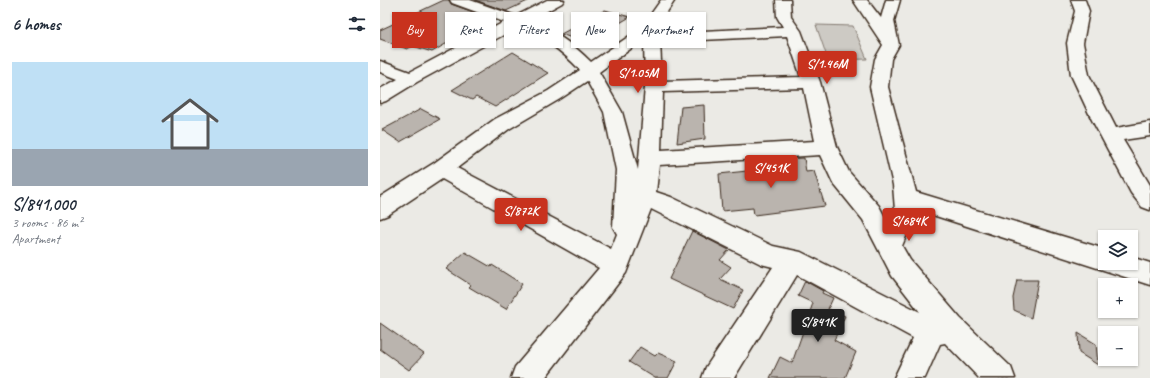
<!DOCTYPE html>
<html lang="en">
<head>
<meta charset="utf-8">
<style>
  body { margin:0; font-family:Caveat,sans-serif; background:#f6f6f7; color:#1f2937; height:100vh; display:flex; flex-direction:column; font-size:15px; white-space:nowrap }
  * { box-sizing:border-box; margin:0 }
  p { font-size:13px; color:#747a83 }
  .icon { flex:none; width:22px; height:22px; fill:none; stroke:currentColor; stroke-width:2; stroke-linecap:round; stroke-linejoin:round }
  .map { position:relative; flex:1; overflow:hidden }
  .side { display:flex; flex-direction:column; background:#fff; width:380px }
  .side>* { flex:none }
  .hud { position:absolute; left:12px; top:12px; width:380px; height:36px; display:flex; gap:8px }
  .fabs { position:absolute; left:718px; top:230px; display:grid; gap:8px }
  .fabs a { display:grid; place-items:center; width:40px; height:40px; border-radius:0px; background:#fff; box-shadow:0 1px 3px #0004; font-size:20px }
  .price { position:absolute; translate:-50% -34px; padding:0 9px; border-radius:4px; background:#c8321e; color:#fff; font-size:13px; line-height:26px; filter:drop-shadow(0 1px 2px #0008) }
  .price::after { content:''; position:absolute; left:50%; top:24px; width:12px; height:9px; margin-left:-6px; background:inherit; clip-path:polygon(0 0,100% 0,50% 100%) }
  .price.on { background:#222; color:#fff }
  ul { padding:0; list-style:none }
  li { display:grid; align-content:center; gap:8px; height:212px; padding:0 12px }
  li+li { border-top:1px solid #e0e1e3 }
  li span { display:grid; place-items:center; height:124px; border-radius:0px; color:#555 }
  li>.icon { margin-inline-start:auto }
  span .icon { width:72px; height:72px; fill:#fffc; stroke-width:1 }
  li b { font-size:17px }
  h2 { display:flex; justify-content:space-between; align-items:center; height:48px; padding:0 12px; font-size:17px }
  .tag { padding:0 14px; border-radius:0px; background:#fff; box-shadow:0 1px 3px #0004; font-size:14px; line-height:36px }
  .tag.on { background:#c8321e; color:#fff }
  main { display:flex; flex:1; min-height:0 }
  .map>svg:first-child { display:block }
</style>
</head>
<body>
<main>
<section class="side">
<h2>6 homes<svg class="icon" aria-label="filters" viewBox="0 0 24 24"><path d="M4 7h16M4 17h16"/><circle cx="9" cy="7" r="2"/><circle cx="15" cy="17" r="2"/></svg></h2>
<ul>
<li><span style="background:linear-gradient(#bfe0f5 70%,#9aa5b1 0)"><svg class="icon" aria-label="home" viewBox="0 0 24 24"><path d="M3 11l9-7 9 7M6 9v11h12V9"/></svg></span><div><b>S/841,000</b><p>3 rooms · 86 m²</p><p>Apartment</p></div></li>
</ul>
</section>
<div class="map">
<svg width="770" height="378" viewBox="0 0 770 378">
  <rect width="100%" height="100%" fill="#ebeae5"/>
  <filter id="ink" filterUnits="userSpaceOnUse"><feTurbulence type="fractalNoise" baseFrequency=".025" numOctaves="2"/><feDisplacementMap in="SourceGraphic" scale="8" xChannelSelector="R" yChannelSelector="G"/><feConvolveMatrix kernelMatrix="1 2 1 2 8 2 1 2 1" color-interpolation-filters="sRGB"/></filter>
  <g filter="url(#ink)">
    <path fill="#cdcac4" stroke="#847a71" d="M 436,25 L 473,26 L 487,59 L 448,60 Z"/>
    <g fill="#bab4ae" stroke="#3b2a1e">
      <path d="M 64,0 L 69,0 L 71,4 L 110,18 L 101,22 L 112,26 L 75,45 L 69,42 L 52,52 L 33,46 L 27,49 L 0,39 L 0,30 Z"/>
      <path d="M 95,0 L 150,0 L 126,11 Z"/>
      <path d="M 225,10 L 250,17 L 205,43 L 181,34 Z"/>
      <path d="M 133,52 L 168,73 L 115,107 L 96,97 L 92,100 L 72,90 Z"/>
      <path d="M 324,105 L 325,139 L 297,143 L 301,107 Z"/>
      <path d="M 41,109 L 60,119 L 20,142 L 2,130 Z"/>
      <path d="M 424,158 L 426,172 L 434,171 L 445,206 L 374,215 L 373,208 L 342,211 L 339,174 L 405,167 L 404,159 Z"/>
      <path d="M 312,231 L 349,250 L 340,260 L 351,267 L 340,279 L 363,290 L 353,309 L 289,279 Z"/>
      <path d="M 85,252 L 111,267 L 112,265 L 142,284 L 126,309 L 89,287 L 91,285 L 66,269 Z"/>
      <path d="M 637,280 L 658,280 L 651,318 L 634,310 L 633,298 Z"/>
      <path d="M 425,281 L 443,291 L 442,293 L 453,298 L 448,309 L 465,316 L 454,340 L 476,352 L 465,378 L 390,378 L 400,357 L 412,363 L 433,303 L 418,296 Z"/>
      <path d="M 0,323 L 44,354 L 29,370 L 0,349 Z"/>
      <path d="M 698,333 L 716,344 L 718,365 L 699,353 Z"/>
      <path d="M 260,347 L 275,356 L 278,353 L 297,361 L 288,378 L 275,378 L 249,362 Z"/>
    </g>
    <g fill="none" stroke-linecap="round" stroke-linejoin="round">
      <defs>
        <g id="street">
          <path d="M 70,0 L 90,0 L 136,16 L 167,0 L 184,0 L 182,3 L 149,21 C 173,30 193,44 211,62 L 251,35 L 269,19 L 271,14 L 281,0 L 295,0 L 285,15 L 281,33 L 403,27 L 397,17 L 396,0 L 410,0 L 411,17 L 421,31 L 440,82 L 457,147 L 469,172 L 499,206 L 508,223 L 515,210 L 513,185 L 490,87 L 495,59 L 503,45 L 473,0 L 487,0 L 501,18 L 506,0 L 520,0 L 514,21 L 519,45 L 511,59 L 508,87 L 536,192 L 725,249 L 725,263 L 751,263 L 751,257 L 770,263 L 770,285 L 537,210 L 522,246 L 530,260 L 580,318 L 631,367 L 635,378 L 599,378 L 565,343 L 560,344 L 545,378 L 514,378 L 533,338 L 417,275 L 354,378 L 322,378 L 326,367 L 393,267 L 381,264 L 271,209 L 246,273 L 165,378 L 131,378 L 135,367 L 219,268 L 62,179 L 8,215 L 0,218 L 0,197 L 54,163 L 115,119 L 168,91 L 200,70 C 182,51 163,36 138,27 L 37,82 L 6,101 L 0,103 L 0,89 L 18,79 L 0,72 L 0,61 L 30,72 L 124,22 L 72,3 ZM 407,36 L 421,77 L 282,81 L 280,42 ZM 264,39 L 265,87 L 258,170 L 242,112 L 219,72 ZM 207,81 L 224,112 L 236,170 L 233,227 L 237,234 L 231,249 L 77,168 L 129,129 L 180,99 ZM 424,88 L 435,141 L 281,150 L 283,92 ZM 440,155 L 453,183 L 483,220 L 512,276 L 540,312 L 421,252 L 393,246 L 291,197 L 276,192 L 279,165 Z"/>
          <path d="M 691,0 L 705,0 L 709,11 L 703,43 L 709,75 L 736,128 L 770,122 L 770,136 L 743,140 L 770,185 L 770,210 L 762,207 L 751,193 L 712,120 L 691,75 L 687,43 L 695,11 Z"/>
        </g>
      </defs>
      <use href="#street" stroke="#3b2a1e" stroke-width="3"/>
      <use href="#street" fill="#f6f6f2" fill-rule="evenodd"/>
    </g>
  </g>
</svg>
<div class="fabs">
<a><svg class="icon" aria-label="layers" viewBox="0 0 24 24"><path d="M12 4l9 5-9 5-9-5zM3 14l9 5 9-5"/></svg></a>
<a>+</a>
<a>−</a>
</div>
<b class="price" style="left:447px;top:85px">S/1.46M</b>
<b class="price" style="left:258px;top:94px">S/1.05M</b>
<b class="price" style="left:391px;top:189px">S/451K</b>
<b class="price" style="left:141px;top:232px">S/872K</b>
<b class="price" style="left:529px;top:242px">S/684K</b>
<b class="price on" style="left:438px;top:343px">S/841K</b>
<div class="hud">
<a class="tag on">Buy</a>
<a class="tag">Rent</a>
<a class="tag">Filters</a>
<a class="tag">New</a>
<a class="tag">Apartment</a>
</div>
</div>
</main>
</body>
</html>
